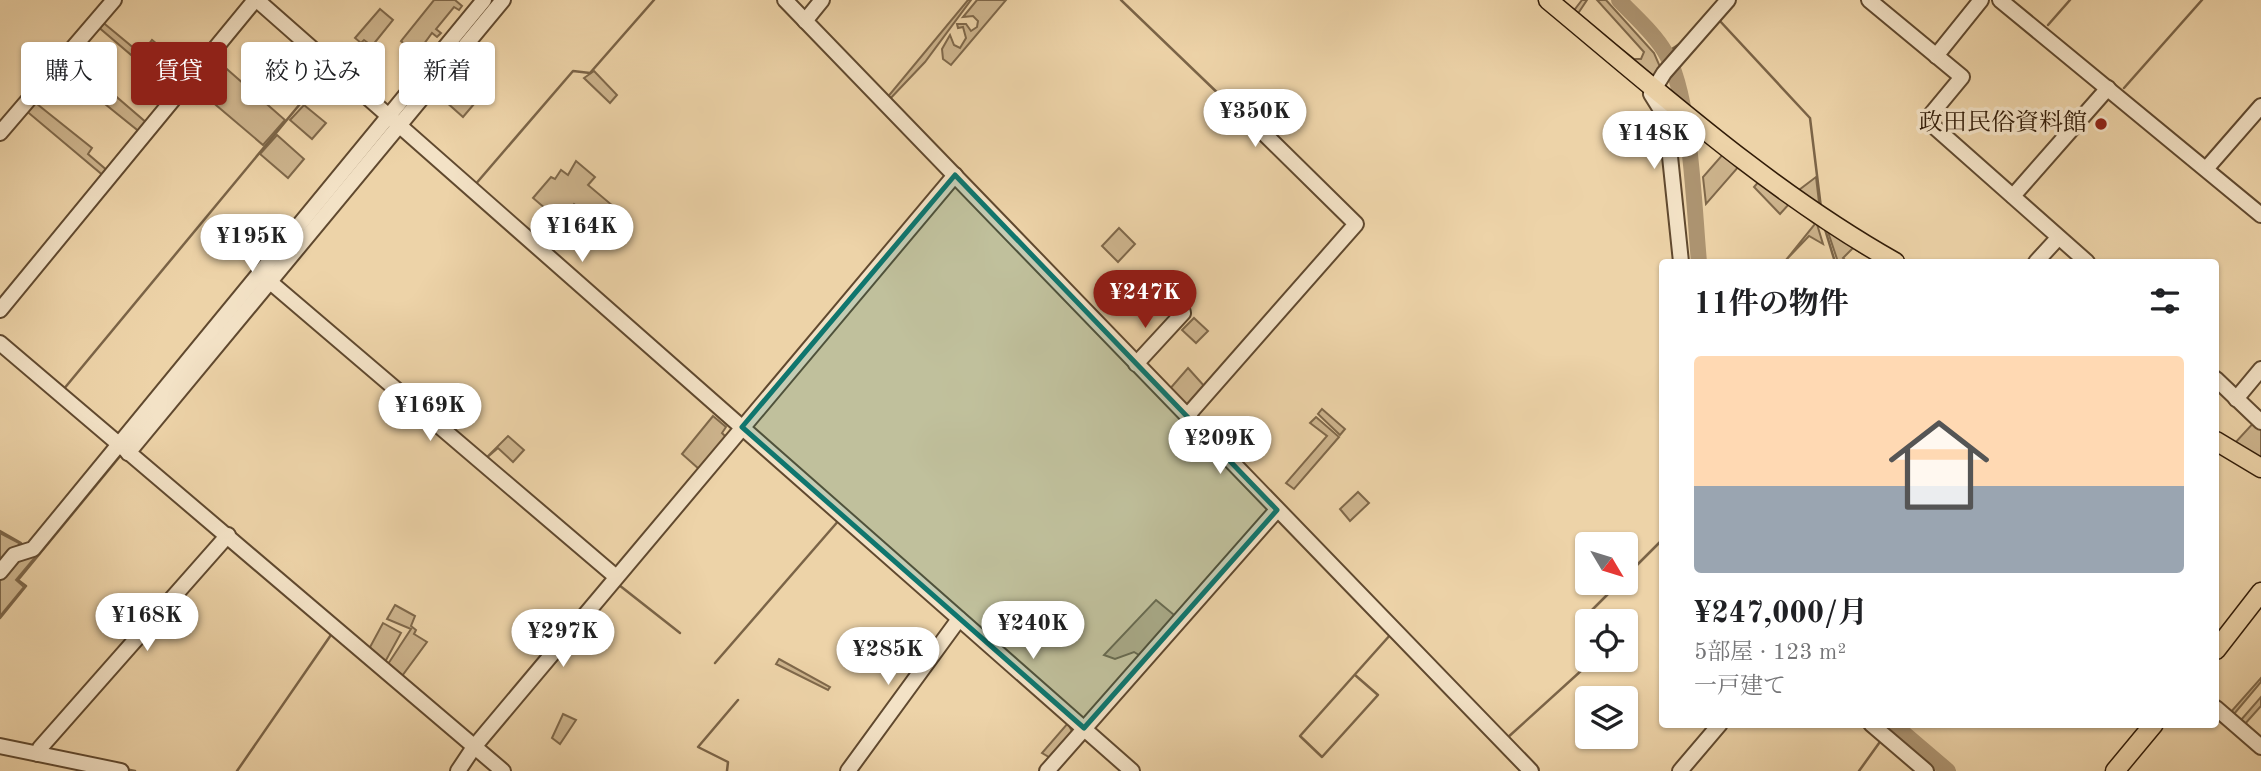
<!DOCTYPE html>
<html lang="ja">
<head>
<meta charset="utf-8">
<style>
  body { margin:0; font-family:"Old Standard TT","Noto Serif JP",serif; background:#f2f2f2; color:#202124; height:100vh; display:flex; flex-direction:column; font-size:26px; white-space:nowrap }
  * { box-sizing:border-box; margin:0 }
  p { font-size:23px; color:#757577 }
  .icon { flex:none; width:38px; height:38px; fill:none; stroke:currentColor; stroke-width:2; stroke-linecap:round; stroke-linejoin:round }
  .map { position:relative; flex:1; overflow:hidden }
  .side { position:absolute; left:1659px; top:259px; width:560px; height:469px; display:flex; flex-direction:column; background:#fff; border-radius:7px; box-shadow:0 2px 5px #0004 }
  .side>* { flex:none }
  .banner { position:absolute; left:21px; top:42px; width:665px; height:63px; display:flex; gap:14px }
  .needle { width:46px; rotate:128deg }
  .controls { position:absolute; left:1575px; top:532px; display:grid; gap:14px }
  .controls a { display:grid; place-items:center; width:63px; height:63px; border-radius:7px; background:#fff; box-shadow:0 2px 5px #0004; font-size:35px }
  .price { position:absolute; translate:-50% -60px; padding:0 16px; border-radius:24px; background:#fff; color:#222; font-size:23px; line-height:46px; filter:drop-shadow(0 2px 4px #0008) }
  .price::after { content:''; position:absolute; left:50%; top:42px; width:21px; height:16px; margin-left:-10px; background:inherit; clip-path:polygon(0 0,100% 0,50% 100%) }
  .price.active { background:#8f2418; color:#fff }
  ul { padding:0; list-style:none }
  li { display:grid; align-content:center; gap:14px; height:371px; padding:0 35px }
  li span { display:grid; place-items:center; height:217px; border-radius:7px; color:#555 }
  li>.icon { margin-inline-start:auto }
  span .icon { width:126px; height:126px; fill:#fffc; stroke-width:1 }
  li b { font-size:30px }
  h2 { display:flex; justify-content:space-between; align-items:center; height:84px; padding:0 35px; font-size:30px }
  .chip { padding:0 24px; border-radius:7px; background:#fff; box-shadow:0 2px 5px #0004; font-size:24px; line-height:63px }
  .chip.active { background:#8f2418; color:#fff }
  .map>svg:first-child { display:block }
</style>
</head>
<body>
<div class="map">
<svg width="2261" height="771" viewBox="0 0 2261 771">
  <rect width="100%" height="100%" fill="#edd3a8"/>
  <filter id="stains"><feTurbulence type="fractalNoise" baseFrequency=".00286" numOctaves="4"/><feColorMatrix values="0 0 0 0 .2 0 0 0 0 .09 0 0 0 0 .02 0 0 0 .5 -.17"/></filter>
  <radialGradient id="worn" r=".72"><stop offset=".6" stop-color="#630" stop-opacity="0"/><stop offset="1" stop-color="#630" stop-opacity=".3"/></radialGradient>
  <g fill="#cdb48d" stroke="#7f684a" stroke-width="2">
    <path d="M 434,0 L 455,0 L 462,6 L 459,10 L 454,7 L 436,29 L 441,33 L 437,37 L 432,33 L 424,44 L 431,51 L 420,57 L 401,41 Z"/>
    <path d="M 968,0 L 971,0 L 925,62 L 887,102 L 886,99 Z"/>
    <path d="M 977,0 L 1006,0 L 951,65 L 943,59 L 942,49 L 950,35 L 954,45 L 960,48 L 966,38 L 963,27 L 958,28 L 957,24 L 966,24 L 971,31 L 977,27 L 978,21 L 973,16 L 963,17 Z"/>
    <path d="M 1582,0 L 1587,0 L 1577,15 L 1634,59 L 1641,59 L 1644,52 L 1597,0 L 1606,0 L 1654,53 L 1661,69 L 1652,79 L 1572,13 Z"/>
    <path d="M 380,9 L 393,20 L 372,46 L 364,40 L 361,43 L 355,38 Z"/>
    <path d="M 100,20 L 141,54 L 152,40 L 180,63 L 164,83 L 96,25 Z"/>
    <path d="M 84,46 L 114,72 L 108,80 L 74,51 Z"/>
    <path d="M 69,56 L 148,124 L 141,133 L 59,67 Z"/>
    <path d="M 212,56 L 285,120 L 263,145 L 190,83 Z"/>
    <path d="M 460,57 L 491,84 L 463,117 L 435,92 Z"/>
    <path d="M 594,71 L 617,95 L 610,103 L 584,78 Z"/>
    <path d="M 32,100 L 92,148 L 88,154 L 109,172 L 105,177 L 24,109 Z"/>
    <path d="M 304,105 L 326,123 L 312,139 L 290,120 Z"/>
    <path d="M 277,135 L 304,159 L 288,178 L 260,154 Z"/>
    <path d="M 1724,153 L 1740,165 L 1706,204 L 1703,177 Z"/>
    <path d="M 576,161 L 595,177 L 588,185 L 613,206 L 598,223 L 574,204 L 559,220 L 533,198 L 551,177 L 555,179 L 561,170 L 568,175 Z"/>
    <path d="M 1816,177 L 1820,211 L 1795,193 Z"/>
    <path d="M 1760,180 L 1816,221 L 1823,244 L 1809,236 L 1786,260 L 1815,224 L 1789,204 L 1780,214 L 1754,187 Z"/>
    <path d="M 1826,226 L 1865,252 L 1863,254 L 1853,248 L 1843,258 L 1847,262 L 1838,262 Z"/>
    <path d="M 1119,228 L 1135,244 L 1118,262 L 1102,246 Z"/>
    <path d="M 1194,318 L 1208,331 L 1196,343 L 1182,330 Z"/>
    <path d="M 1188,368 L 1206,388 L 1186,411 L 1168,391 Z"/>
    <path d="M 1322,409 L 1345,429 L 1340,435 L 1318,414 Z"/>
    <path d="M 713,416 L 726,427 L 722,433 L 726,437 L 699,469 L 682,454 Z"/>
    <path d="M 1316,417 L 1339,437 L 1294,489 L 1286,483 L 1327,436 L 1310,423 Z"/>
    <path d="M 2256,420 L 2261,424 L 2261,460 L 2234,444 Z"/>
    <path d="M 508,436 L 524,450 L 513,462 L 498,448 L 483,461 Z"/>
    <path d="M 1358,492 L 1369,503 L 1350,521 L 1340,509 Z"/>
    <path d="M 78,496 L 83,500 L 16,580 L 24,587 L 0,616 L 0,533 L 34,551 Z"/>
    <path d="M 1156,600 L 1179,619 L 1144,658 L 1134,652 L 1115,659 L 1104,655 Z"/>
    <path d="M 395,605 L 415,616 L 411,626 L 416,630 L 414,634 L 427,642 L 402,676 L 388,664 L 411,629 L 387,619 Z"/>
    <path d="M 383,623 L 401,633 L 385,662 L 369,649 Z"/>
    <path d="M 779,659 L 830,687 L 828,690 L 776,664 Z"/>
    <path d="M 2261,678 L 2261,682 L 2234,714 L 2241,720 L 2261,697 L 2261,706 L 2244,725 L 2230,713 Z"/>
    <path d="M 563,714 L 576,720 L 560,744 L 552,738 Z"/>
    <path d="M 1068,723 L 1074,736 L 1054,760 L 1042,753 Z"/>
  </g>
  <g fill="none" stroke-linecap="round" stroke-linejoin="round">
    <g stroke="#7b6447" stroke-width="2.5">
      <path d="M 1121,0 L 1226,101"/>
      <path d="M 1719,20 L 1810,118 L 1821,208"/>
      <path d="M 2048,25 L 2070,0"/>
      <path d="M 1666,53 L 1684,41"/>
      <path d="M 2124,88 L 2202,0"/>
      <path d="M 474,186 L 573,71 L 590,73 L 654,0"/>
      <path d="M 1824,226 L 1835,262"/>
      <path d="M 63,390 L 329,69"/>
      <path d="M 0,531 L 21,543 L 17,547"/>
      <path d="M 1626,576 L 1662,540"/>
      <path d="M 619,585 L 680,633"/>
      <path d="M 0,618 L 26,586 L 18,580 L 121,455"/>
      <path d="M 1599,621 L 1591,611 L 1619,583"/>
      <path d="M 715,663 L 840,519"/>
      <path d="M 1355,675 L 1378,695 L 1322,757 L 1300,736 L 1391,634"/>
      <path d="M 1895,726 L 1897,724"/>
      <path d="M 1888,732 L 1894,725"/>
      <path d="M 1506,739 L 1593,660"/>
      <path d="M 125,769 L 135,771"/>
      <path d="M 237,771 L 333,632"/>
      <path d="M 727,771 L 728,762 L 698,747 L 738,700"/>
      <path d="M 1859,771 L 1882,739"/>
    </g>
    <g stroke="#ad9471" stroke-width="16">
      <path d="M 1619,0 C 1634,16 1654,33 1665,52 C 1691,94 1694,210 1699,262"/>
      <path d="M 1893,724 L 1948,771"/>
    </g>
    <defs>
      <g id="minor">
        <path d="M 257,0 L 1132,771"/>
        <path d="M 785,0 L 1531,771"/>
        <path d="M 1869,0 L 1962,77 L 1928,118 L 1930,123 L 2087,262"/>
        <path d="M 2000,0 L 2261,215"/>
        <path d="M 805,21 L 822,0"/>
        <path d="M 1936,56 L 1981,0"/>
        <path d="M 0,133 L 114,0"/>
        <path d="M 2206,169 L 2261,106"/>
        <path d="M 2013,196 L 2108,88"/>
        <path d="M 1681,262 L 1666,118 L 1651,94 L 1664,73 L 1728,0"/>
        <path d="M 2036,262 L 2058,238"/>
        <path d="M 262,275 L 615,576"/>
        <path d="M 0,310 L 255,0"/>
        <path d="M 0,343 L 503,771"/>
        <path d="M 1136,364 L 1183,313 L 1182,309"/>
        <path d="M 2216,379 L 2261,422"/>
        <path d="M 2236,399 L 2261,369"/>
        <path d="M 1187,416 L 1356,224 L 1231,101"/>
        <path d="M 128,453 L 503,0"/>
        <path d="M 0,572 L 14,555 L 33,549 L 484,0"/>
        <path d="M 2216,708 L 2261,747"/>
        <path d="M 1871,724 L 1926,771"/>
        <path d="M 0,746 L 121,771"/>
        <path d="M 38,754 L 40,748 L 228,535"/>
        <path d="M 458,771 L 474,747 L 955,175"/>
        <path d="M 848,771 L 959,619"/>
        <path d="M 1047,771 L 1277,510"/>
        <path d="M 1680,771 L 1720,724"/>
      </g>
      <g id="major">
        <path d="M 1548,0 C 1659,92 1769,191 1895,262"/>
        <path d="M 2216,441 L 2261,468"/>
        <path d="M 2216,650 L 2261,592"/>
        <path d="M 2115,771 L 2154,724"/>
      </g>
    </defs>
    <use href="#minor" stroke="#60492f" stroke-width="18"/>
    <use href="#major" stroke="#311b07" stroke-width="21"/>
    <use href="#minor" stroke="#f3e2c6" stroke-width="14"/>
    <use href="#major" stroke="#edd3a8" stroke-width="18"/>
  </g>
  <path fill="#0f766e" fill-opacity="0.2" stroke="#0f766e" stroke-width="5" stroke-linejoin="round" d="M 955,175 L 1277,510 L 1084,728 L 742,427 Z"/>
  <circle fill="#8f2418" stroke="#f3e2c6" stroke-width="2.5" cx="2101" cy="124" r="7"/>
  <g text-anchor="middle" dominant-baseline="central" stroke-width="7" stroke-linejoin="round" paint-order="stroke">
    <g font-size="24" fill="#311b07" stroke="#f3e2c6" text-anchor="end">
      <text x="2087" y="124">政田民俗資料館</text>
    </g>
  </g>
  <rect width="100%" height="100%" filter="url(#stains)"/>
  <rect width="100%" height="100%" fill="url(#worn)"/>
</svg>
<div class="controls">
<a><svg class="needle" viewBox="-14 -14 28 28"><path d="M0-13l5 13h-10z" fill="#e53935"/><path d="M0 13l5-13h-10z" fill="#757577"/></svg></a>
<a><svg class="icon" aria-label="locate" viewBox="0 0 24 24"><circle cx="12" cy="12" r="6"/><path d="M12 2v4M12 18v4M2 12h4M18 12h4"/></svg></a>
<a><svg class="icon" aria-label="layers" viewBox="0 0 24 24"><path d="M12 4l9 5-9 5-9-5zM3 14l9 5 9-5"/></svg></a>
</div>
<b class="price" style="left:1255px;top:149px">¥350K</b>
<b class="price" style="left:1654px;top:171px">¥148K</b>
<b class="price" style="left:582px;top:264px">¥164K</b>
<b class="price" style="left:252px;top:274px">¥195K</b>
<b class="price active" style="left:1145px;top:330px">¥247K</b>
<b class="price" style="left:430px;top:443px">¥169K</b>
<b class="price" style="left:1220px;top:476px">¥209K</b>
<b class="price" style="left:147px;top:653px">¥168K</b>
<b class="price" style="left:1033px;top:661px">¥240K</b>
<b class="price" style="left:563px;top:669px">¥297K</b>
<b class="price" style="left:888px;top:687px">¥285K</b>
<div class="banner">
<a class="chip">購入</a>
<a class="chip active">賃貸</a>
<a class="chip">絞り込み</a>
<a class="chip">新着</a>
</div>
<section class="side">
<h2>11件の物件<svg class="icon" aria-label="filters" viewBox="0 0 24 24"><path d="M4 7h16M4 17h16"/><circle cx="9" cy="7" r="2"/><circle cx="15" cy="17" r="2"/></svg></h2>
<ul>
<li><span style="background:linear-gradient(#ffd9b3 60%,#9aa5b1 0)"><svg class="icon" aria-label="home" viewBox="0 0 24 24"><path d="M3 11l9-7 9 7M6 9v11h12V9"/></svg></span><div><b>¥247,000/月</b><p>5部屋 · 123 m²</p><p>一戸建て</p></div></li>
</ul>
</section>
</div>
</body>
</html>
